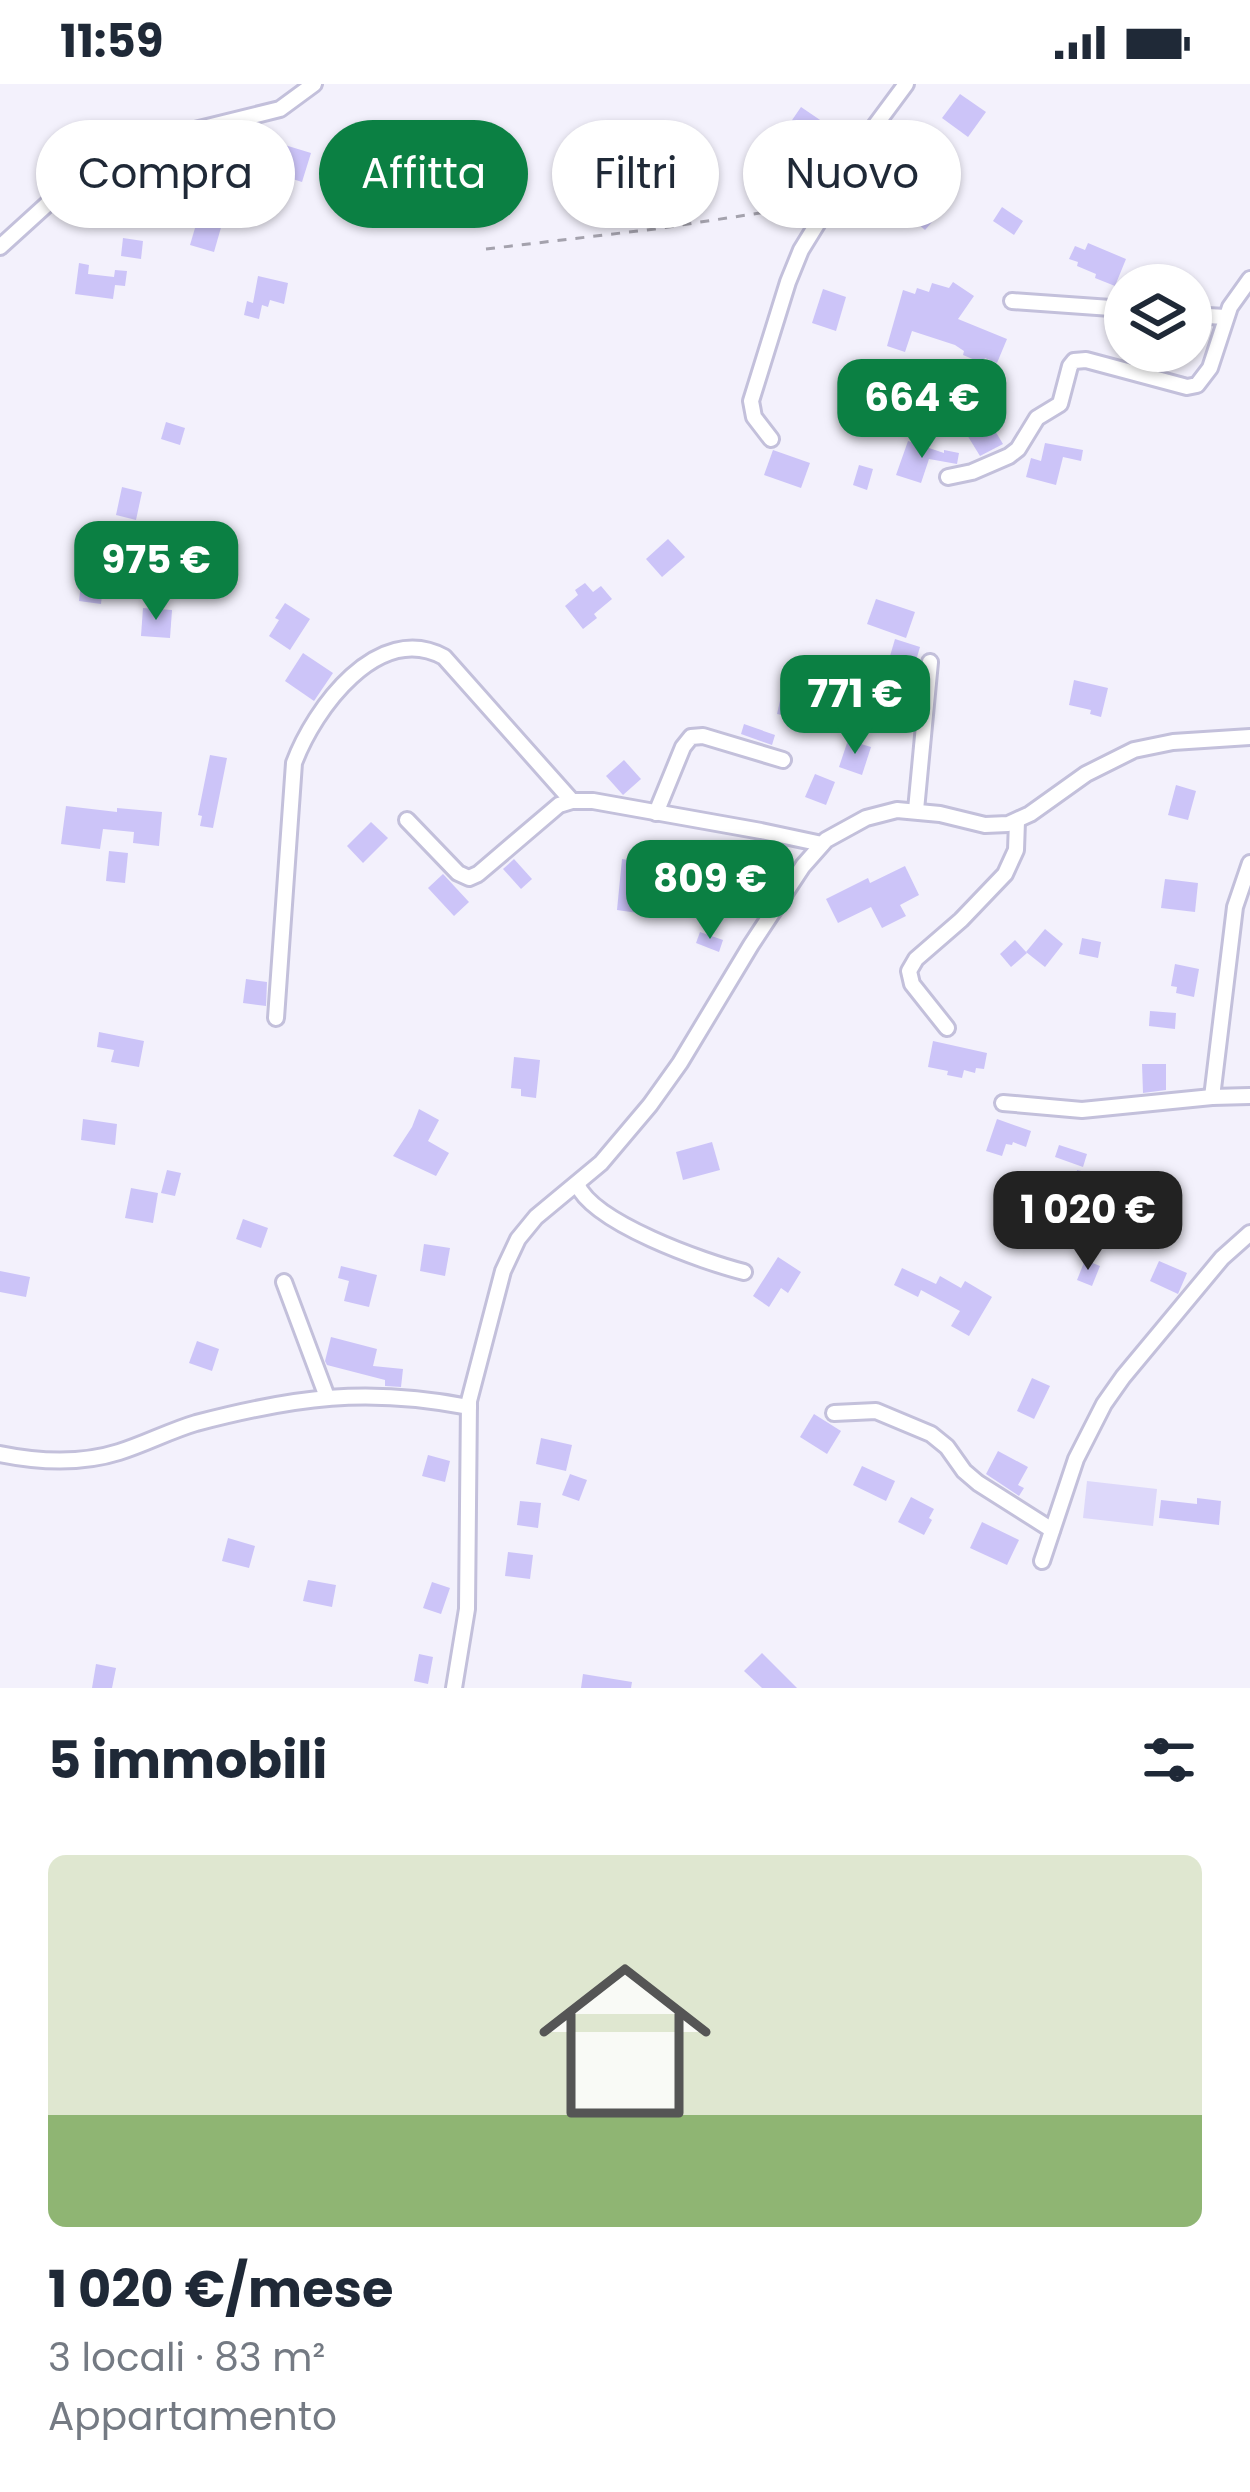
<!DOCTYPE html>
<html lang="it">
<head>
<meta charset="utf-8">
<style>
  body { margin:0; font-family:Poppins,sans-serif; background:#f2f2f3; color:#1f2937; height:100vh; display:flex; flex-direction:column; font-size:45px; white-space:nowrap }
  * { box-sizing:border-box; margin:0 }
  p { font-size:39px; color:#747a83 }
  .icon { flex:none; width:66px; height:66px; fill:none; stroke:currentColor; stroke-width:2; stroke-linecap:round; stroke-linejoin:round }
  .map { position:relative; height:1604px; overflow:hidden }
  .side { display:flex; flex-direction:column; background:#fff; flex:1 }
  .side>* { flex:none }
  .hud { position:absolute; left:36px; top:36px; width:1179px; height:108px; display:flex; gap:24px }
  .controls { position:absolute; left:1104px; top:180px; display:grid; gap:24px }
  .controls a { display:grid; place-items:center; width:108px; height:108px; border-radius:50%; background:#fff; box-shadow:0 3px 9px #0004; font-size:60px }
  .price { position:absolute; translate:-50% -102px; padding:0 27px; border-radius:24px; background:#0b8043; color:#fff; font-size:39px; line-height:78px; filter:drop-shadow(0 3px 6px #0008) }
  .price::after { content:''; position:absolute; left:50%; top:72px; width:36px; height:27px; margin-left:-18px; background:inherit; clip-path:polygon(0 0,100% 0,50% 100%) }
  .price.on { background:#222; color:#fff }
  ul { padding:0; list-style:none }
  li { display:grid; align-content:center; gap:24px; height:636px; padding:0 48px }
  li span { display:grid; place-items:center; height:372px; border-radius:18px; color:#555 }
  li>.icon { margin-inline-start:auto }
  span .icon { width:216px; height:216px; fill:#fffc; stroke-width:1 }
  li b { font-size:51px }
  h2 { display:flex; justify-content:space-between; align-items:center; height:144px; padding:0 48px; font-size:51px }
  .tag { padding:0 42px; border-radius:54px; background:#fff; box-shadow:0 3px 9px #0004; font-size:42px; line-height:108px }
  .tag.on { background:#0b8043; color:#fff }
  .status { display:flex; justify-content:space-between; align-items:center; height:84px; padding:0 60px; background:#fff; direction:ltr }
  .status svg { height:33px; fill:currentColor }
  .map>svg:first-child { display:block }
</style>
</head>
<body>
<div class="status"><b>11:59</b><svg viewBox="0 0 49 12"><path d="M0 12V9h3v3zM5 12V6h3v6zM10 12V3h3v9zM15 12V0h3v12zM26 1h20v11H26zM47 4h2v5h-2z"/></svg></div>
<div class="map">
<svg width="1250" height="1604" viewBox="0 0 1250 1604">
  <rect width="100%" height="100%" fill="#f3f1fc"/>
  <path fill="#ddd8fa" d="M 1087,1397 L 1157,1405 L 1153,1442 L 1083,1434 Z"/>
  <g fill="#ccc4f8">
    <path d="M 960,10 L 986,28 L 968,53 L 942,34 Z"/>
    <path d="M 801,23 L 826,40 L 819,50 L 827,55 L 816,72 L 790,56 L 796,47 L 788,42 Z"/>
    <path d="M 275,58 L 311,69 L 302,98 L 283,92 L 285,86 L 268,80 Z"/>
    <path d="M 927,108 L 945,123 L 925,146 L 907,130 Z"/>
    <path d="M 1002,123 L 1023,137 L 1014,151 L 993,137 Z"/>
    <path d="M 200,127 L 224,133 L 214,168 L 190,161 Z"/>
    <path d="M 123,154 L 143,157 L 141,175 L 121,172 Z"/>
    <path d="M 1088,159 L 1126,175 L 1115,202 L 1095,194 L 1096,190 L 1077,182 L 1078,178 L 1069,175 L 1075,162 L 1085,166 Z"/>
    <path d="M 79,179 L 89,181 L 88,190 L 114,193 L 115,186 L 127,187 L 125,202 L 115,201 L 113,215 L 75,210 Z"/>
    <path d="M 258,192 L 288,199 L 284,220 L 270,216 L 268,223 L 262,221 L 259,235 L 244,231 L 247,217 L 253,219 Z"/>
    <path d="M 953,198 L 974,212 L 958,235 L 1007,255 L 997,279 L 985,274 L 982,279 L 963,271 L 964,267 L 955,261 L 912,247 L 905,268 L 887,262 L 903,206 L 915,210 L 917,204 L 929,208 L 932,199 L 949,204 Z"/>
    <path d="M 823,205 L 846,213 L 836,247 L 812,239 Z"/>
    <path d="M 986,332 L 1003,360 L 980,372 L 964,346 Z"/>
    <path d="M 166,338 L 185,344 L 180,361 L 161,355 Z"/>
    <path d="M 908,357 L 944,369 L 944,366 L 959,369 L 957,380 L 929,375 L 921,399 L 896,391 Z"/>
    <path d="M 1045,359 L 1083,366 L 1081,377 L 1063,373 L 1056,401 L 1026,393 L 1031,374 L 1041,377 Z"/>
    <path d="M 773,366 L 810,379 L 801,404 L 764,391 Z"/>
    <path d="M 859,381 L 873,385 L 867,406 L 853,401 Z"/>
    <path d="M 122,403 L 142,408 L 136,436 L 116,431 Z"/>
    <path d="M 668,455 L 685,473 L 662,493 L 646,475 Z"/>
    <path d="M 81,499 L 103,501 L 101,520 L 79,517 Z"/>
    <path d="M 585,499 L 593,508 L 601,502 L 612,515 L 594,530 L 597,534 L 583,545 L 565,522 L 578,511 L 575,506 Z"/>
    <path d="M 876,515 L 915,528 L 906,554 L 867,540 Z"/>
    <path d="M 285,519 L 310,535 L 290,566 L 269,552 L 279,536 L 275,534 Z"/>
    <path d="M 143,524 L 172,526 L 170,554 L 141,552 Z"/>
    <path d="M 895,555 L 920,563 L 915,580 L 890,572 Z"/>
    <path d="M 303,569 L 333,589 L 314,617 L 285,597 Z"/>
    <path d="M 1074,596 L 1108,604 L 1101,633 L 1090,630 L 1091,626 L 1069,621 Z"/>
    <path d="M 782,608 L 799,612 L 794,630 L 788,629 L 787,632 L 777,630 Z"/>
    <path d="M 744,640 L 775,651 L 772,661 L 741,650 Z"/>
    <path d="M 848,656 L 871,663 L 862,691 L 839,683 Z"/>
    <path d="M 210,671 L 227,674 L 213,744 L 200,742 L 202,732 L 198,731 Z"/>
    <path d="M 624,676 L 641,695 L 623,711 L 606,692 Z"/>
    <path d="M 815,690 L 835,698 L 826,721 L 805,713 Z"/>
    <path d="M 1176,701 L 1196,707 L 1188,736 L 1168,731 Z"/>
    <path d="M 66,722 L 117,728 L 117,724 L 162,728 L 159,762 L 133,759 L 134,748 L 103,745 L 100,765 L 61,760 Z"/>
    <path d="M 371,738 L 388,754 L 363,779 L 347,762 Z"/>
    <path d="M 109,767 L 128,769 L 125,799 L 106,797 Z"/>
    <path d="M 514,775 L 532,795 L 521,805 L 503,785 Z"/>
    <path d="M 622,775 L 659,781 L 655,803 L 646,801 L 638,829 L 617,826 Z"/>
    <path d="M 905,782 L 919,811 L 900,821 L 906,832 L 882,844 L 871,823 L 838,839 L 826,815 L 868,794 L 870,799 Z"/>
    <path d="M 443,790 L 469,818 L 454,832 L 428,804 Z"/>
    <path d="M 1165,795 L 1198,799 L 1195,828 L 1161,824 Z"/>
    <path d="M 1045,845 L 1063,860 L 1045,883 L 1026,868 Z"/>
    <path d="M 700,848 L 723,856 L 719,868 L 696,859 Z"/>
    <path d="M 1082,854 L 1101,858 L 1098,874 L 1079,870 Z"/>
    <path d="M 1015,856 L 1027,869 L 1011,883 L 1000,870 Z"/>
    <path d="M 1175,880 L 1199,885 L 1194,913 L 1176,909 L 1177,903 L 1171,902 Z"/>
    <path d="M 246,895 L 267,898 L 266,922 L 243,919 Z"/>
    <path d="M 1150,927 L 1176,929 L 1175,945 L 1149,942 Z"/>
    <path d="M 99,948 L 144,957 L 139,983 L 111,978 L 114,966 L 97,963 Z"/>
    <path d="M 933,957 L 987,969 L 984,985 L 976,984 L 975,989 L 964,986 L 962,994 L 947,991 L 948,987 L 928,983 Z"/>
    <path d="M 514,973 L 540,976 L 536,1014 L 521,1012 L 521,1005 L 511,1004 Z"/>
    <path d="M 1142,980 L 1166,980 L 1166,1006 L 1143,1009 Z"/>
    <path d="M 419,1025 L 439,1036 L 428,1057 L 449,1069 L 436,1092 L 393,1072 L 412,1043 Z"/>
    <path d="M 83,1035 L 117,1040 L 115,1061 L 81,1056 Z"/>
    <path d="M 997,1035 L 1031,1047 L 1026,1063 L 1013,1058 L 1012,1061 L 1006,1060 L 1002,1072 L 986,1067 Z"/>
    <path d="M 712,1058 L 720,1086 L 683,1096 L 676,1068 Z"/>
    <path d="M 1059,1061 L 1087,1070 L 1083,1083 L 1055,1073 Z"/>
    <path d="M 167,1086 L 181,1089 L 175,1112 L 161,1109 Z"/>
    <path d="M 1077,1086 L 1107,1093 L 1100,1121 L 1112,1123 L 1107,1142 L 1097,1140 L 1098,1136 L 1081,1132 L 1084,1120 L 1071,1117 Z"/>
    <path d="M 131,1104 L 158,1109 L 153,1139 L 125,1134 Z"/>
    <path d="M 243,1135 L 268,1144 L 261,1164 L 236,1155 Z"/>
    <path d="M 424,1160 L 450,1164 L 445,1192 L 420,1187 Z"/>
    <path d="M 778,1173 L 801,1188 L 788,1209 L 781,1204 L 769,1223 L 753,1212 Z"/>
    <path d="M 1085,1176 L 1100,1182 L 1092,1202 L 1077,1196 Z"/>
    <path d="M 1159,1177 L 1187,1189 L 1178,1210 L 1150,1197 Z"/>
    <path d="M 341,1182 L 377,1191 L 369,1223 L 344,1217 L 349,1197 L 338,1194 Z"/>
    <path d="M 902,1184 L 936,1200 L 940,1192 L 961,1204 L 965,1197 L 992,1213 L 969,1252 L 951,1242 L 960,1227 L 921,1206 L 918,1213 L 894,1201 Z"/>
    <path d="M 0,1187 L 30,1193 L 26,1213 L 0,1208 Z"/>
    <path d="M 331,1253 L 377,1265 L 373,1282 L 403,1285 L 401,1303 L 385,1302 L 385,1296 L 327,1281 L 325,1277 Z"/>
    <path d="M 197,1257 L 219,1265 L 212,1287 L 189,1279 Z"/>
    <path d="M 1032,1294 L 1050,1302 L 1034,1335 L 1017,1327 Z"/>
    <path d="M 814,1330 L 841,1347 L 827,1370 L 800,1353 Z"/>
    <path d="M 541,1354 L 572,1361 L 566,1387 L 536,1380 Z"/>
    <path d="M 998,1367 L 1028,1383 L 1018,1401 L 1024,1404 L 1019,1412 L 986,1390 Z"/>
    <path d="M 428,1371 L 450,1377 L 445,1398 L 422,1392 Z"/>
    <path d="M 862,1382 L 895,1397 L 886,1417 L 853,1401 Z"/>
    <path d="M 570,1390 L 587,1396 L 579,1417 L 562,1411 Z"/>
    <path d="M 911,1413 L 934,1425 L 929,1434 L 932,1436 L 924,1451 L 898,1438 Z"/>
    <path d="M 1197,1414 L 1221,1417 L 1219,1441 L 1159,1434 L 1161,1416 L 1197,1420 Z"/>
    <path d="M 520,1417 L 541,1419 L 538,1444 L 517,1441 Z"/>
    <path d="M 982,1438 L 1019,1456 L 1007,1481 L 970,1464 Z"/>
    <path d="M 228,1454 L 255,1462 L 249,1484 L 222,1477 Z"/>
    <path d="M 508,1468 L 533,1471 L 530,1495 L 505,1492 Z"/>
    <path d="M 308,1496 L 336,1501 L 332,1523 L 303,1517 Z"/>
    <path d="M 432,1498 L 450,1504 L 441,1530 L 423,1524 Z"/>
    <path d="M 762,1569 L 797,1604 L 762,1604 L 744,1587 Z"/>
    <path d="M 419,1570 L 433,1573 L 428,1600 L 414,1597 Z"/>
    <path d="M 96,1580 L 116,1584 L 112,1604 L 92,1604 Z"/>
    <path d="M 583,1590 L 632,1598 L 631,1604 L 581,1604 Z"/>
  </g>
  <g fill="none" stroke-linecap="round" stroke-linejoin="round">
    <defs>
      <g id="minor">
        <path d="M 0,163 L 54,114 L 81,97 L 140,68 L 195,46 L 280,25 L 314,0"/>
        <path d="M 1012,217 L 1125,225"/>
        <path d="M 1191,231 L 1225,233"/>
        <path d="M 771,355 L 754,333 L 751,317 L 788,198 L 801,166 L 838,106 L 866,54 L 906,0"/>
        <path d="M 948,393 L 972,388 L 1009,372 L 1018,365 L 1037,334 L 1060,320 L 1070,282 L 1074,277 L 1086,276 L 1187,303 L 1197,301 L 1210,284 L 1230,223 L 1250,195"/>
        <path d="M 916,726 L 930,578"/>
        <path d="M 656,729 L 683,663 L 691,653 L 703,652 L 783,676"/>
        <path d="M 407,736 L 458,789 L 469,794 L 478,790 L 559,721 L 572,717 L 593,717 L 761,747 L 822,760"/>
        <path d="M 1250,779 L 1235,823 L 1212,1013 L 1250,1012"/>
        <path d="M 276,934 L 294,679 C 314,625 378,537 444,573 L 572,717"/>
        <path d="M 947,944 L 912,900 L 909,887 L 916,875 L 961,836 L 1005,790 L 1016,766 L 1017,737"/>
        <path d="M 1003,1019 L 1082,1026 L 1212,1013"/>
        <path d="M 577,1100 C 593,1139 704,1178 744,1188"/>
        <path d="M 284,1198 L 327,1313"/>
        <path d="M 834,1329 L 876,1327 L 931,1350 L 947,1363 L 964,1387 L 978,1399 L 1052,1446"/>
        <path d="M 0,1370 C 39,1378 81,1380 119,1368 C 145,1360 169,1347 196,1339 C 295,1313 367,1303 469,1323"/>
        <path d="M 1042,1477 L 1076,1375 L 1104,1320 L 1123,1293 L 1222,1174 L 1250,1149"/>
        <path d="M 454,1604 L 467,1525 L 469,1317 L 503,1187 L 518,1155 L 536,1133 L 601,1079 L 650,1021 L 680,979 L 751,861 L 803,782 L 826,756 L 866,734 L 897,726 L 940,730 L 985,741 L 1008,740 L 1030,730 L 1086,690 L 1134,666 L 1173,658 L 1250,653"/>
      </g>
    </defs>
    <use href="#minor" stroke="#c3c0db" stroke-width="20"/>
    <path stroke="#a4a2ad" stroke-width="3" stroke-dasharray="9 9" stroke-linecap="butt" d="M 486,165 L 655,145 L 786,125 L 812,118"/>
    <use href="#minor" stroke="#fff" stroke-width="14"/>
  </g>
</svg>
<div class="controls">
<a><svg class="icon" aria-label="layers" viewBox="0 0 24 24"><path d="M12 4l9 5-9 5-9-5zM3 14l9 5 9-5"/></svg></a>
</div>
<b class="price" style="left:922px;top:377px">664 €</b>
<b class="price" style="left:156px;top:539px">975 €</b>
<b class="price" style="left:855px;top:673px">771 €</b>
<b class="price" style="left:710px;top:858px">809 €</b>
<b class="price on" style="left:1088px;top:1189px">1 020 €</b>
<div class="hud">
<a class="tag">Compra</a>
<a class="tag on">Affitta</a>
<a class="tag">Filtri</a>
<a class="tag">Nuovo</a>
</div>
</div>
<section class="side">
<h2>5 immobili<svg class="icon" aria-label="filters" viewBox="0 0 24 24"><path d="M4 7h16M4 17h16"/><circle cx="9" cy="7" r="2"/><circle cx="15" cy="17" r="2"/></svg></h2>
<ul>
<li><span style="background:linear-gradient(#dfe7d0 70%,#8fb573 0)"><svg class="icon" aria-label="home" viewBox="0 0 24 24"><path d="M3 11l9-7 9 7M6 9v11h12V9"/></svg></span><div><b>1 020 €/mese</b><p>3 locali · 83 m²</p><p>Appartamento</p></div></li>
</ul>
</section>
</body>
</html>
